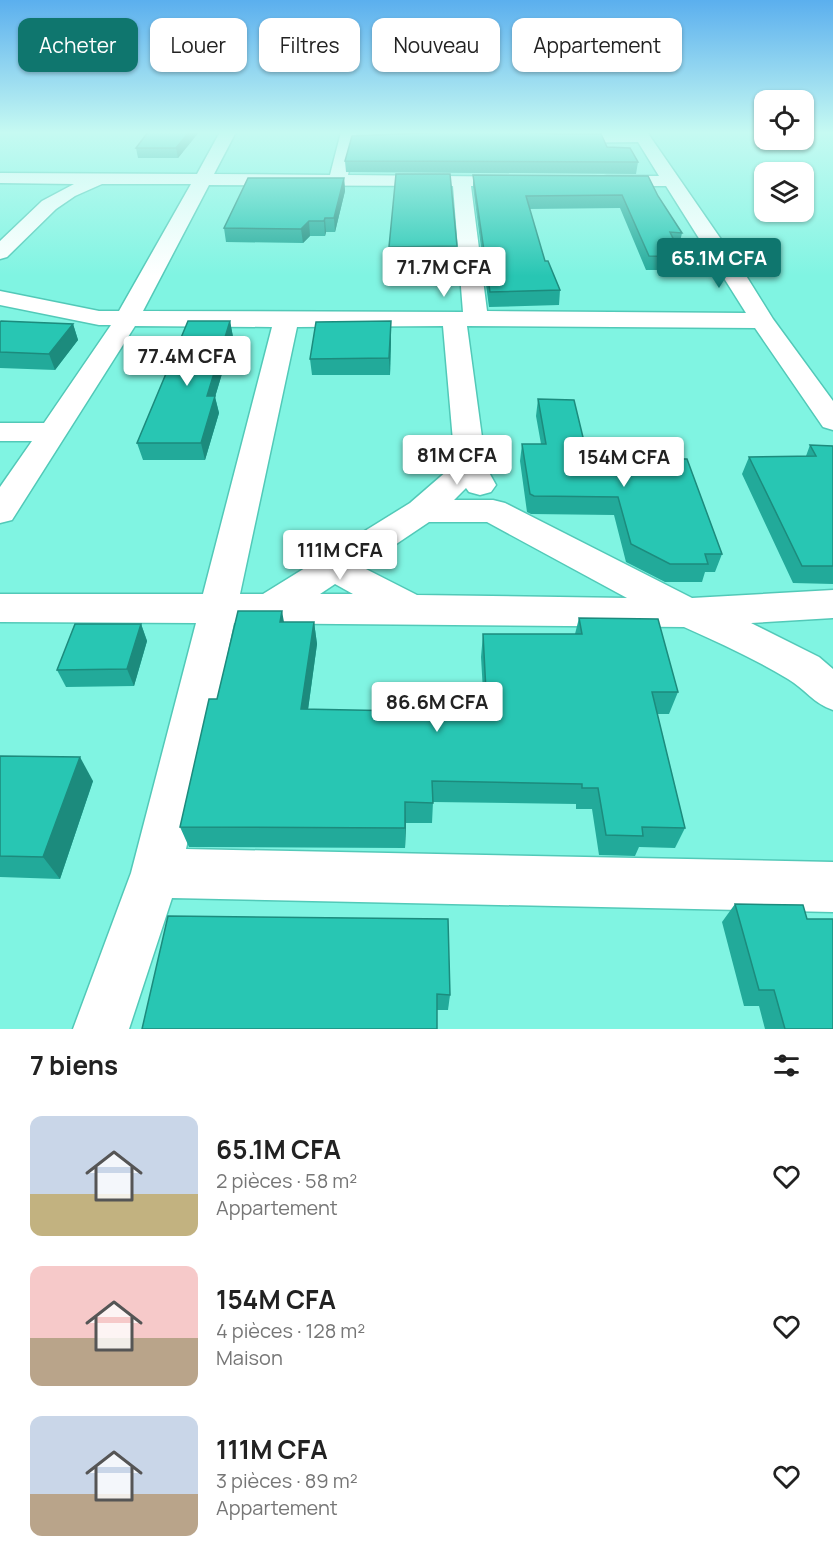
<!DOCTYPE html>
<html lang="fr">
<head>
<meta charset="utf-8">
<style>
  body { margin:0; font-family:Manrope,sans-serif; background:#f6f6f6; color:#222; height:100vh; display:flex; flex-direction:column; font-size:22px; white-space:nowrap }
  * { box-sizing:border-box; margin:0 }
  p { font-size:20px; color:#767676 }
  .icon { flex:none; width:33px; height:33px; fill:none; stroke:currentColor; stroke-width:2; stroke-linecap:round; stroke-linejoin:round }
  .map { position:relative; height:1029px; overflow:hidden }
  .side { display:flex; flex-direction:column; background:#fff; flex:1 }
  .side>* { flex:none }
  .top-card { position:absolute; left:18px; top:18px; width:798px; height:54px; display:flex; gap:12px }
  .controls { position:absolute; left:754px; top:90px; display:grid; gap:12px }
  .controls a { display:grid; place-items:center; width:60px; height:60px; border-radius:12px; background:#fff; box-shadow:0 2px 4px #0004; font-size:30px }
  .price { position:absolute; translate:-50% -51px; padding:0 14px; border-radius:6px; background:#fff; color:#222; font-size:20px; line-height:39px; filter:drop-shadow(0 2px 3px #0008) }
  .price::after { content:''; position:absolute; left:50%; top:36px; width:18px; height:14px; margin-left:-9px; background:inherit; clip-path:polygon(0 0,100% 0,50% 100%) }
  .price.current { background:#0f766e; color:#fff }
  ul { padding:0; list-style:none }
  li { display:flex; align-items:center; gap:18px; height:150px; padding:0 30px }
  li span { display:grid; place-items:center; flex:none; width:168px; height:120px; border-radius:12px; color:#555 }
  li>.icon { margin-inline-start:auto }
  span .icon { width:72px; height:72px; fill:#fffc; stroke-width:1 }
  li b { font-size:26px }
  h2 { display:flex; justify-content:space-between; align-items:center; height:72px; padding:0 30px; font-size:26px }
  .pill { padding:0 21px; border-radius:12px; background:#fff; box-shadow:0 2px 4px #0004; font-size:21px; line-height:54px }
  .pill.current { background:#0f766e; color:#fff }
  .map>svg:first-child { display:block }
</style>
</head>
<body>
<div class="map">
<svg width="833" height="1029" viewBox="0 0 833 1029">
  <rect width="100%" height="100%" fill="#80f4e2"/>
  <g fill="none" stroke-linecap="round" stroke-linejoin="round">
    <defs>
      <path id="street" d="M 220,132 L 236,132 L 214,174 L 330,175 L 341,132 L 357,132 L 348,175 L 523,177 L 526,181 L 523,185 L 517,186 L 471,186 L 487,311 L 746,313 L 666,186 L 607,186 L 601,185 L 598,181 L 601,177 L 607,176 L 659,176 L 638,142 L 559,143 L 551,138 L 559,133 L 647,132 L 745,274 L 773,319 L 833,401 L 833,430 L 823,427 L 755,328 L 467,326 L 486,467 L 496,485 L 491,492 L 480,495 L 469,492 L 466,488 L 454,500 L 493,500 L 505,503 L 692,598 L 833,590 L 833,618 L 751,623 L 819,657 L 833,669 L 833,710 C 814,704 805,689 788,679 C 755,659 720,643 684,627 L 234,623 L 186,849 L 833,862 L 833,912 L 172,898 L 129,1029 L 73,1029 L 131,873 L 196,623 L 0,622 L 0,594 L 203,594 L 272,327 L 135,326 L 12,520 L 0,523 L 0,487 L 32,441 L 0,441 L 0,423 L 44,423 L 111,325 L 99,325 L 0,305 L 0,291 L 99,311 L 119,311 L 191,184 L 102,184 L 75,196 L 56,209 L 7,257 L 0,259 L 0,241 L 42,201 L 74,184 L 0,183 L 0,173 L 197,174 ZM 209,185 L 453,186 L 463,312 L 143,311 ZM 443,326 L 455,464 L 410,503 L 263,594 L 240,594 L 297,327 ZM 429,522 L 487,522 L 627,598 L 417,595 L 362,567 ZM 335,584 L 353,594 L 320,594 Z"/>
    </defs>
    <use href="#street" stroke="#52c9b8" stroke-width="3"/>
    <use href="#street" fill="#fff" fill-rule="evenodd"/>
  </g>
  <g fill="#22aa9a">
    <path d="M 148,132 L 199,132 L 178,158 L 138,158 L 136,148 Z"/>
    <path d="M 607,147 L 638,162 L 636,174 L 346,172 L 345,161 Z"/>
    <path d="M 473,175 L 658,196 L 682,233 L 679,246 L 677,246 L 682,257 L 679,270 L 646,270 L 620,208 L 529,209 L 545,261 L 560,290 L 559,305 L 489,307 L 473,187 Z"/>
    <path d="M 344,178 L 345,191 L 335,232 L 326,232 L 325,236 L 310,236 L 303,243 L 226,242 L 224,228 Z"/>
    <path d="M 457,246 L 456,261 L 389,262 L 389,247 Z"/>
    <path d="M 230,321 L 233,337 L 215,397 L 219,413 L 205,460 L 143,460 L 137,443 Z"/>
    <path d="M 0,322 L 73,324 L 78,340 L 55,370 L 0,368 Z"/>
    <path d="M 391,337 L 390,375 L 312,375 L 310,359 Z"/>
    <path d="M 538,399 L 588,458 L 722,554 L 715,572 L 705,572 L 702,582 L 665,582 L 626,562 L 614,515 L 531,514 L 527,512 L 520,461 L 522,444 L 541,444 L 536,416 Z"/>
    <path d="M 810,445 L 833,446 L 833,584 L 793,583 L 742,474 L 749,457 L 806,456 Z"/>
    <path d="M 579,618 L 678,692 L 669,714 L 657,714 L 685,828 L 675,848 L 639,847 L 635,856 L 599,855 L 592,809 L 576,809 L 576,804 L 433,802 L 432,823 L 406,823 L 405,848 L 189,847 L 180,827 L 217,699 L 284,622 L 314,622 L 317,644 L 308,710 L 455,712 L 484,709 L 481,657 L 483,634 L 575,634 Z"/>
    <path d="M 141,624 L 147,641 L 134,686 L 66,687 L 57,670 Z"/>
    <path d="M 0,756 L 93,781 L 60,879 L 0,877 Z"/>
    <path d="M 735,904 L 807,919 L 833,1029 L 765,1029 L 759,1006 L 744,1006 L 722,922 Z"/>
    <path d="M 168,916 L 450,995 L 448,1010 L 437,1010 Z"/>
  </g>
  <g fill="#1c8b7d">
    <path d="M 189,132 L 199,132 L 178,158 L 176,148 Z"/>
    <path d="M 344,178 L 345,191 L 335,232 L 334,218 Z"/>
    <path d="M 325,218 L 326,232 L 325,236 L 324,221 Z"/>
    <path d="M 309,221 L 310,236 L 303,243 L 301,229 Z"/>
    <path d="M 230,321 L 233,337 L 215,397 L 219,413 L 205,460 L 201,443 L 207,396 Z"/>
    <path d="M 391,321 L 391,337 L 390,375 L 389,358 Z"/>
    <path d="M 73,324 L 78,340 L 55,370 L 49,354 Z"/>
    <path d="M 282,611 L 286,633 L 280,622 Z"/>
    <path d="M 314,622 L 317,644 L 305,731 L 301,709 Z"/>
    <path d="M 141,624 L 147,641 L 134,686 L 127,669 Z"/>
    <path d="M 80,757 L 93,781 L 60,879 L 43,857 Z"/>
    <path d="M 405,802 L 406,823 L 405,848 Z"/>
  </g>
  <g fill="#28c6b3" stroke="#1c8b7d" stroke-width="1.5">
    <path d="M 148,132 L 189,132 L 176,148 L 136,148 Z"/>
    <path d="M 445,132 L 523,132 L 557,134 L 601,134 L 607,147 L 630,148 L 638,162 L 345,161 L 352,136 Z"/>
    <path d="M 396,174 L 450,174 L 457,246 L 389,247 Z"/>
    <path d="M 473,175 L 648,176 L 658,196 L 682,233 L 670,232 L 682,257 L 649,256 L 622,195 L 526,196 L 545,261 L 548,261 L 560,290 L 490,292 Z"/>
    <path d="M 248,178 L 344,178 L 334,218 L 325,218 L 324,221 L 309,221 L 301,229 L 224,228 Z"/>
    <path d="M 1,321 L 73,324 L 49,354 L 0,352 L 0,322 Z"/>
    <path d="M 188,321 L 230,321 L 207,396 L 215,396 L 201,443 L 137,443 Z"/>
    <path d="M 391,321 L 389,358 L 310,359 L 316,322 Z"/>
    <path d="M 538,399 L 574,400 L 588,458 L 687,459 L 722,554 L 705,554 L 708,564 L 670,564 L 631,544 L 618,497 L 534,496 L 530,494 L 522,444 L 546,444 Z"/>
    <path d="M 810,445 L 833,446 L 833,566 L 802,566 L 749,457 L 816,456 Z"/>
    <path d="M 238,611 L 282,611 L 280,622 L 314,622 L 301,709 L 455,712 L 455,709 L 487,710 L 483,634 L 582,634 L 579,618 L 658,619 L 678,692 L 652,692 L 685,828 L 642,827 L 643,836 L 606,835 L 598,788 L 582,788 L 582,784 L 432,781 L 433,803 L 405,802 L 405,828 L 180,827 L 209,699 L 217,699 Z"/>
    <path d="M 75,624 L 141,624 L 127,669 L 57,670 Z"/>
    <path d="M 0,756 L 80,757 L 43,857 L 0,856 Z"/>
    <path d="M 735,904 L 803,905 L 807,919 L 833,919 L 833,1029 L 785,1029 L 774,990 L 759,990 Z"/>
    <path d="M 168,916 L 448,919 L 450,995 L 437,994 L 437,1029 L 142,1029 Z"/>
  </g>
  <linearGradient id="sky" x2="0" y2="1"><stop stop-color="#5bafee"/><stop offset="0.48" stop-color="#c6faf2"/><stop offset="1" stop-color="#c6faf2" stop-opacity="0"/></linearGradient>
  <rect width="833" height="276" fill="url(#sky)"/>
</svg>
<div class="controls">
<a><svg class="icon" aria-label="locate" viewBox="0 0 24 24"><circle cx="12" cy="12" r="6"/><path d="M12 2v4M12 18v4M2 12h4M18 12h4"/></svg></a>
<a><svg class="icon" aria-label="layers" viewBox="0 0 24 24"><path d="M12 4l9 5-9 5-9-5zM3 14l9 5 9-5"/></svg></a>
</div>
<b class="price current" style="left:719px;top:289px">65.1M CFA</b>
<b class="price" style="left:444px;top:298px">71.7M CFA</b>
<b class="price" style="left:187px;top:387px">77.4M CFA</b>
<b class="price" style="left:457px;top:486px">81M CFA</b>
<b class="price" style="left:624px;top:488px">154M CFA</b>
<b class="price" style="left:340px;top:581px">111M CFA</b>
<b class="price" style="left:437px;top:733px">86.6M CFA</b>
<div class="top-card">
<a class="pill current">Acheter</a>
<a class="pill">Louer</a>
<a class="pill">Filtres</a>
<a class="pill">Nouveau</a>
<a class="pill">Appartement</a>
</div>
</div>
<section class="side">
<h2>7 biens<svg class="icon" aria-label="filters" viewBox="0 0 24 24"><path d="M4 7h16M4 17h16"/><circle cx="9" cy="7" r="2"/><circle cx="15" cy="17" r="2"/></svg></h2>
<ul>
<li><span style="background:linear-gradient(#c9d6e8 65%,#c2b280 0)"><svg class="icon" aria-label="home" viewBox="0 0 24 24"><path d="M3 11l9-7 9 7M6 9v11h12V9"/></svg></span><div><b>65.1M CFA</b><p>2 pièces · 58 m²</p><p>Appartement</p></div><svg class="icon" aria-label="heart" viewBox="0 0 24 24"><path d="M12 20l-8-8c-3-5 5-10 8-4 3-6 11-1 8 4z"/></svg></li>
<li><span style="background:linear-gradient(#f6c9c9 60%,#b9a48a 0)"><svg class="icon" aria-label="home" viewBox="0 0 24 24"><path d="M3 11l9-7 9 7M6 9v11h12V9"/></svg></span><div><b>154M CFA</b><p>4 pièces · 128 m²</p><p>Maison</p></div><svg class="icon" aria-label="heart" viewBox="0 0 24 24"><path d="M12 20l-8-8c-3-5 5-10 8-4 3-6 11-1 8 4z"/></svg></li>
<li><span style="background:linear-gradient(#c9d6e8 65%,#b9a48a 0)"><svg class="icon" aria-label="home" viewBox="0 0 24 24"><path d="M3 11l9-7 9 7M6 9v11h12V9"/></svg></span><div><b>111M CFA</b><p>3 pièces · 89 m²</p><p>Appartement</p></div><svg class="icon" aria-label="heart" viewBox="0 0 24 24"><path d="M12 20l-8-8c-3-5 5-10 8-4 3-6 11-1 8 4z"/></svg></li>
</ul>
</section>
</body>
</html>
